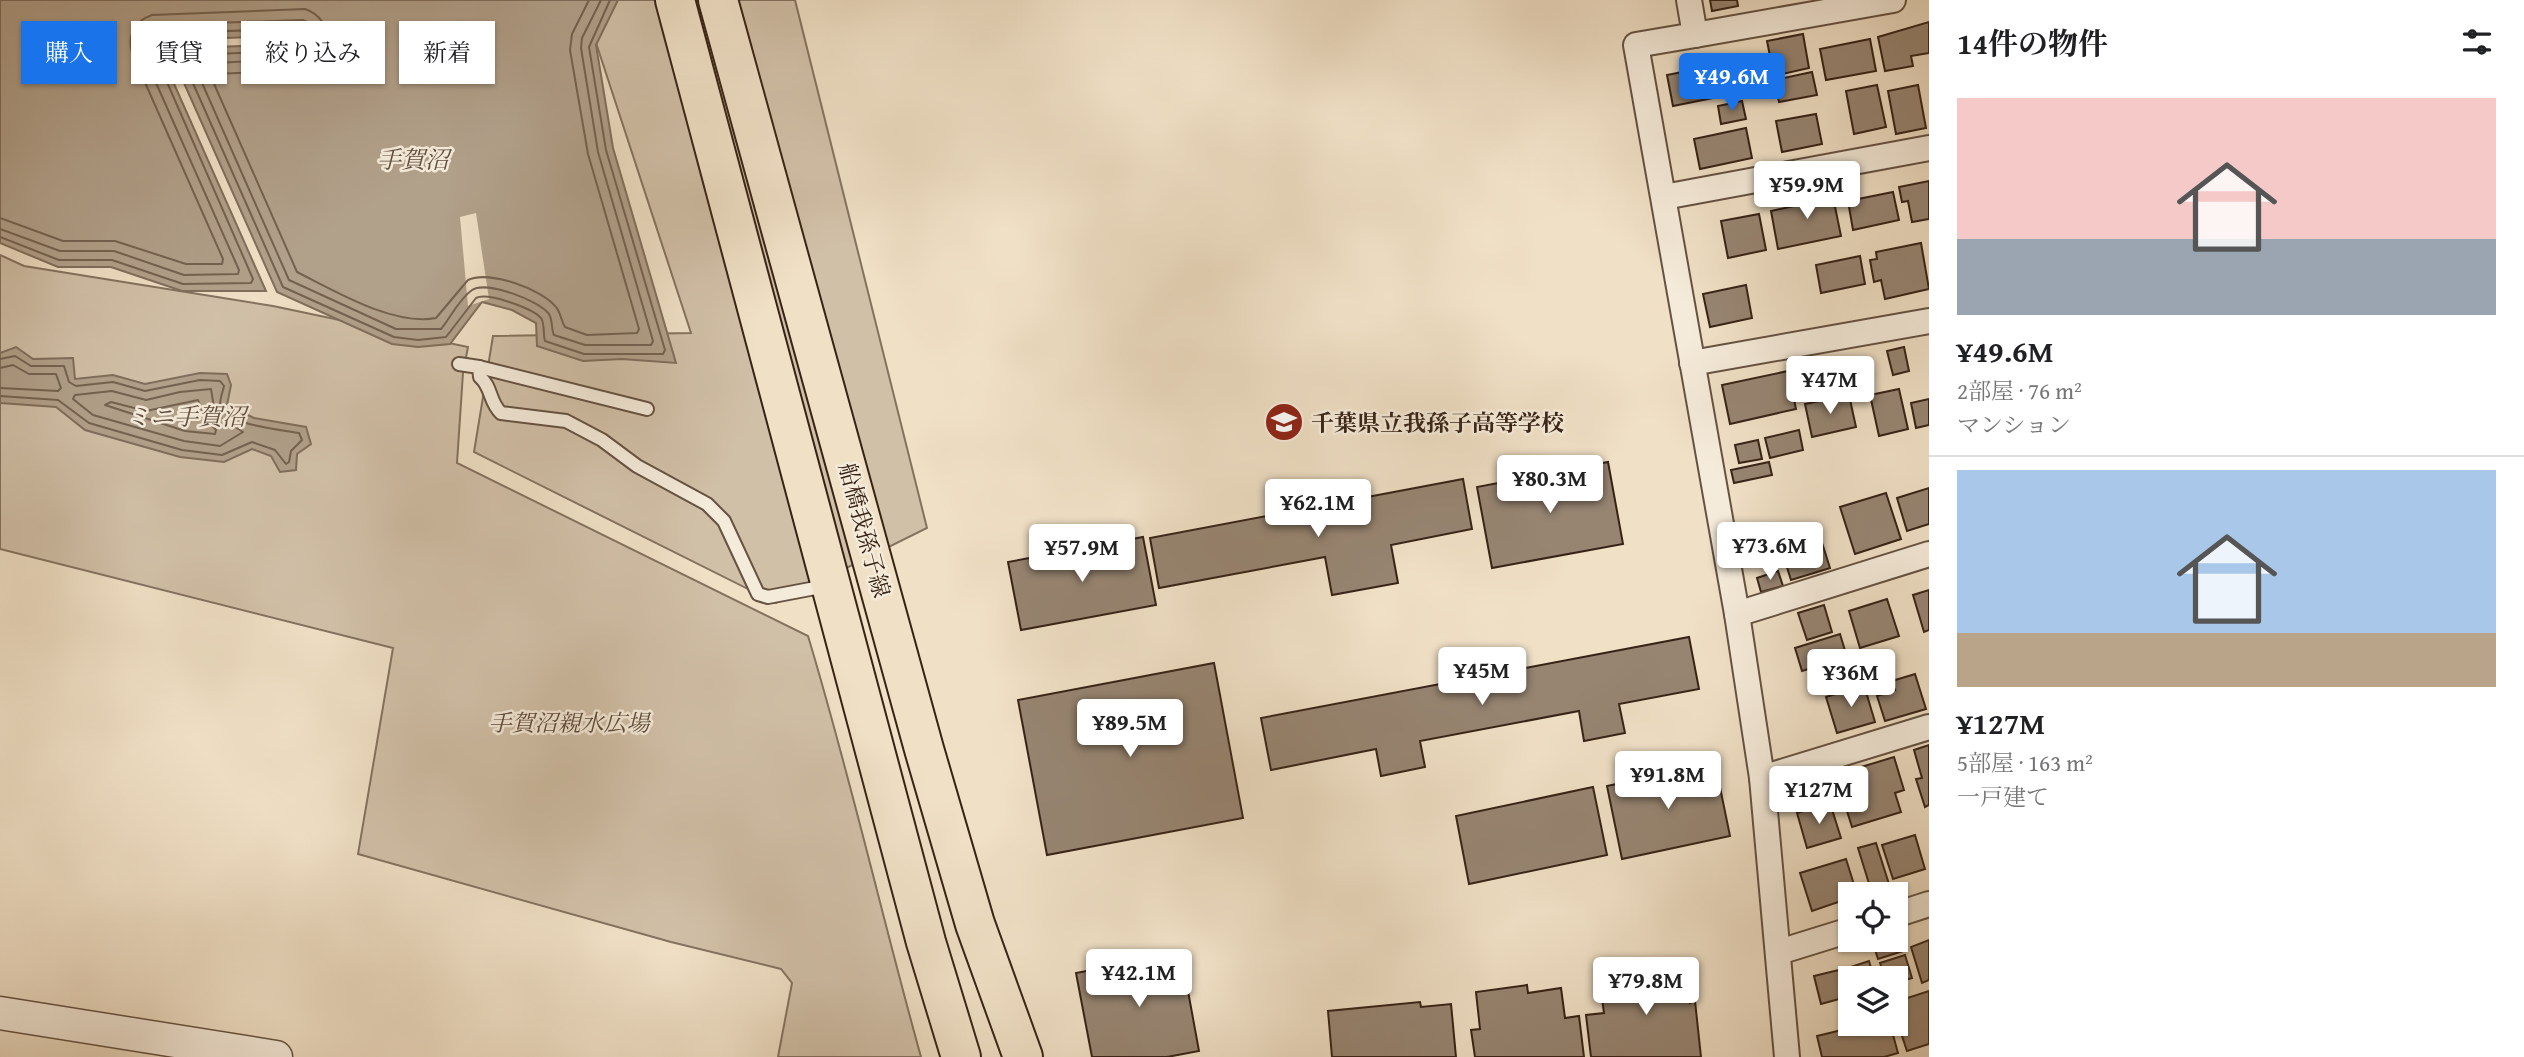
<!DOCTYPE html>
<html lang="ja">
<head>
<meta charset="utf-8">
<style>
  body { margin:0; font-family:"Gentium Book Plus","Noto Serif JP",serif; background:#f6f6f6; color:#202124; height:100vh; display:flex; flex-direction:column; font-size:26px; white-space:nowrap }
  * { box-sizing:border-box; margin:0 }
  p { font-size:23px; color:#757577 }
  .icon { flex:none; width:38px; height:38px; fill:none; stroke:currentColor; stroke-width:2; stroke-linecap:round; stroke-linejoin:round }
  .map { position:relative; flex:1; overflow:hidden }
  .details { display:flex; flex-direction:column; background:#fff; width:595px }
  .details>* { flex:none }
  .guide { position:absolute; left:21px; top:21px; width:665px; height:63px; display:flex; gap:14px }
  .buttons { position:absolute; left:1838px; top:882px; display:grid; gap:14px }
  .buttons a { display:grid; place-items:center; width:70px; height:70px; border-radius:0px; background:#fff; box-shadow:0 2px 5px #0004; font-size:35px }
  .price { position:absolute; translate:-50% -60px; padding:0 16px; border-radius:7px; background:#fff; color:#222; font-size:23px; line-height:46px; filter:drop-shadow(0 2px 4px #0008) }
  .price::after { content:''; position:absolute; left:50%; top:42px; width:21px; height:16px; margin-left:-10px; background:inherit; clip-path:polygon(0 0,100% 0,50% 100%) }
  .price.on { background:#1a73e8; color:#fff }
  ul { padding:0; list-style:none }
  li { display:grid; align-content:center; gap:14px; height:371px; padding:0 28px }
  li+li { border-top:2px solid #e0e0e0 }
  li span { display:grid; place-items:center; height:217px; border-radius:0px; color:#555 }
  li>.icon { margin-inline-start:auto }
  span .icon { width:126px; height:126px; fill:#fffc; stroke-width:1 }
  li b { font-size:30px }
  h2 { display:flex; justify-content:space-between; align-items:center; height:84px; padding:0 28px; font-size:30px }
  .tag { padding:0 24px; border-radius:0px; background:#fff; box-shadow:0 2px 5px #0004; font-size:24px; line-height:63px }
  .tag.on { background:#1a73e8; color:#fff }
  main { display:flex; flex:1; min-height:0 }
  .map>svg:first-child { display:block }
</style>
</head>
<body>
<main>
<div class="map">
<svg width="1929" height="1057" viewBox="0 0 1929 1057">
  <rect width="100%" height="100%" fill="#f0e0c6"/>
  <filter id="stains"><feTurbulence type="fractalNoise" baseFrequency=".00286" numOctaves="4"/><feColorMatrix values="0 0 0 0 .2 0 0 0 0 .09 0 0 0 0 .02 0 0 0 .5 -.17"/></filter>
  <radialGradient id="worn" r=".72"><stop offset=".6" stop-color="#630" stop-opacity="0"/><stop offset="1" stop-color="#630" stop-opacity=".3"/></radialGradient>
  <g fill="#d1c0a8" stroke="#84725f" stroke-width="2">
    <path d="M 588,0 L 795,0 L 927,528 L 776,603 L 474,452 L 493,336 L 691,333 L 583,3 Z"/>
    <path d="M 0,255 L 24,266 L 273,306 L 468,347 L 463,373 L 457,463 L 808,636 C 850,775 882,917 921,1057 L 778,1057 L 792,983 L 781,969 L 671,942 L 358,854 L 393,648 L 0,549 Z"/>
  </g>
  <g fill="#b1a08a" stroke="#806e5c" stroke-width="2">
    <path d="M 0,0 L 618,0 L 596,45 L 613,148 L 676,363 L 622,359 L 583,361 L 537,346 L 536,323 L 512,310 L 482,302 L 450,344 L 418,347 L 392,344 L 277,292 L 176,65 L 187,48 L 303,44 L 300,35 L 155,41 L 266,291 L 182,291 L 111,267 L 58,267 L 0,243 Z"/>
    <path d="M 16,347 L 33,359 L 73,358 L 75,379 L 113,375 L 145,384 L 200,373 L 227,374 L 231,385 L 227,405 L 254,418 L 306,427 L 311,444 L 297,454 L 296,470 L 280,472 L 271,456 L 252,449 L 224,462 L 180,457 L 85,430 L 56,407 L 0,403 L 0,353 Z"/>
  </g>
  <path fill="#f0e0c6" d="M 476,213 L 489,299 L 468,306 L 460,217 Z"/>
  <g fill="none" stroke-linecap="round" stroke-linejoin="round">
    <g stroke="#746250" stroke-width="2">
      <path d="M 0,218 L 63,241 L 115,241 L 186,264 L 222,264 L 223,259 L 132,53 C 127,35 135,21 152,15 L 305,9 C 335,19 338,63 304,70 L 214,74 L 211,77 L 297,272 C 335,291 393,326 436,318 L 468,280 C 489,270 542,289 556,307 C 561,313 561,321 565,327 L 587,335 L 637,333 L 639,329 L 588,154 L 570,50 L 572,34 L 589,0"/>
      <path d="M 0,229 L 60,251 L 114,251 L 184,275 L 238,274 L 239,270 L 141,49 C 138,37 144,28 156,25 L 303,20 C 320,27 325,48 308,58 L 198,64 L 195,67 L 289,280 L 396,329 L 441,329 C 451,317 459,299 472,290 C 486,280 540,301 549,314 C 553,321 551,329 554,335 L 585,345 L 651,345 L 653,341 L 598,152 L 581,48 L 582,38 L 601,0"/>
      <path d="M 0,237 L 59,260 L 112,260 L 183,284 L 251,283 L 253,279 L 149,41 L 157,34 L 301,28 L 310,40 L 304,50 L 193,55 L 185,65 L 283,287 L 394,337 L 418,340 L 446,337 L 476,298 C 487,292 532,308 541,318 C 545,324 543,335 545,341 L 584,354 L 663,354 L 665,350 L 606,150 L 589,47 L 610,0"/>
      <path d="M 0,359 L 15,356 L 31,366 L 64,366 L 69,382 L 76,386 L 113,382 L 145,391 L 200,380 L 220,381 L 224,386 C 223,392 218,402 221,408 C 229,425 282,430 299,433 L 302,440 L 291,451 L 289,462 L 286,464 L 275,450 L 252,442 L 222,455 L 182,450 L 89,423 L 58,400 L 0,396"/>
      <path d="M 0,368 L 13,365 L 29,374 L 56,374 L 61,388 L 58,391 L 0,388"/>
      <path d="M 211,389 L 215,414 L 243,432 L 220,446 L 184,441 L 93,415 L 73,399 L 75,395 L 112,391 L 146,400 L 180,392 Z"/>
      <path d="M 198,400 L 205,418 L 216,430 L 215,434 L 185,431 L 105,405 L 111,402 L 146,411 Z"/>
    </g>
  </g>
  <g fill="#978572" stroke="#372316" stroke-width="2">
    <path d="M 1710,0 L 1737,0 L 1738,6 L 1712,11 Z"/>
    <path d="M 1929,22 L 1929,53 L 1911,56 L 1913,66 L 1885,71 L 1878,37 Z"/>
    <path d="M 1803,34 L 1809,68 L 1774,76 L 1767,41 Z"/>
    <path d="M 1870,39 L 1876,71 L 1826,80 L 1820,49 Z"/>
    <path d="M 1732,62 L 1738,93 L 1673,106 L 1667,75 Z"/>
    <path d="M 1812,72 L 1817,95 L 1779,102 L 1774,80 Z"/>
    <path d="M 1877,85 L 1886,127 L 1854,134 L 1846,91 Z"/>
    <path d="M 1918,85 L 1926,128 L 1896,134 L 1888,91 Z"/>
    <path d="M 1742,101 L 1746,119 L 1721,124 L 1718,106 Z"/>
    <path d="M 1816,114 L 1822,144 L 1782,152 L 1776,121 Z"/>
    <path d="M 1746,128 L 1752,158 L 1700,169 L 1694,139 Z"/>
    <path d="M 1929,181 L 1929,219 L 1912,222 L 1908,201 L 1902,202 L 1899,187 Z"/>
    <path d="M 1831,187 L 1841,236 L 1778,249 L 1771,211 L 1813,202 L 1811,191 Z"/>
    <path d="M 1893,192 L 1899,220 L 1853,230 L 1848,201 Z"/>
    <path d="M 1759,214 L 1766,250 L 1728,258 L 1721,221 Z"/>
    <path d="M 1921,243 L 1929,289 L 1885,299 L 1881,280 L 1874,282 L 1870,260 L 1877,259 L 1876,252 Z"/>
    <path d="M 1860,256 L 1865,284 L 1821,293 L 1816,265 Z"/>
    <path d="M 1746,285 L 1752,318 L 1710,327 L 1703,294 Z"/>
    <path d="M 1904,347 L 1909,371 L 1893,375 L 1887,351 Z"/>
    <path d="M 1788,371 L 1796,409 L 1730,424 L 1722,385 Z"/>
    <path d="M 1899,389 L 1908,429 L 1879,436 L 1870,395 Z"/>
    <path d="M 1849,395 L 1856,427 L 1812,437 L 1805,404 Z"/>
    <path d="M 1929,399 L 1929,425 L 1916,428 L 1911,403 Z"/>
    <path d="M 1799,430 L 1803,450 L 1770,458 L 1765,438 Z"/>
    <path d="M 1758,440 L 1762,459 L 1739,463 L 1735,445 Z"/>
    <path d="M 1608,462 L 1623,544 L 1492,568 L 1477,487 Z"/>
    <path d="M 1769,462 L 1772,475 L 1734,483 L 1731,470 Z"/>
    <path d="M 1463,479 L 1472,529 L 1391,545 L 1398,583 L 1332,595 L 1325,557 L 1159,588 L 1150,538 Z"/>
    <path d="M 1929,488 L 1929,524 L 1907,531 L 1897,498 Z"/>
    <path d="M 1886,493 L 1901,539 L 1855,554 L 1840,507 Z"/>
    <path d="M 1817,527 L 1830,568 L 1791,580 L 1785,561 L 1770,566 L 1764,548 L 1780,544 L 1778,539 Z"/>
    <path d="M 1143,537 L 1156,605 L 1021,630 L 1008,562 Z"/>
    <path d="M 1778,571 L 1783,586 L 1761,592 L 1757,578 Z"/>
    <path d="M 1929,590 L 1929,630 L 1924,632 L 1913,595 Z"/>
    <path d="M 1887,599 L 1899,636 L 1860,648 L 1849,611 Z"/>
    <path d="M 1824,605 L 1832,632 L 1807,640 L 1798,613 Z"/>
    <path d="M 1840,634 L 1847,657 L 1802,671 L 1795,648 Z"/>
    <path d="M 1689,637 L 1699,689 L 1619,704 L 1625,733 L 1584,741 L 1579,711 L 1420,741 L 1425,767 L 1381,776 L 1376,749 L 1271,770 L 1261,718 Z"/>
    <path d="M 1214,663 L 1243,818 L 1047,855 L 1018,700 Z"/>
    <path d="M 1915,674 L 1926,709 L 1885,721 L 1877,696 L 1895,690 L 1892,681 Z"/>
    <path d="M 1864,685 L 1875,722 L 1837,733 L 1826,697 Z"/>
    <path d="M 1929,745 L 1929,805 L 1925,807 L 1916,779 L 1922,778 L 1914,750 Z"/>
    <path d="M 1894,757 L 1904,790 L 1895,793 L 1901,812 L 1852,827 L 1841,792 L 1863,785 L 1858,768 Z"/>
    <path d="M 1715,763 L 1730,836 L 1622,859 L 1607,786 Z"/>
    <path d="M 1593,787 L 1607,855 L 1469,884 L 1456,816 Z"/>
    <path d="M 1830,803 L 1841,838 L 1807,848 L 1797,813 Z"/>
    <path d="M 1915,835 L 1925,869 L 1893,879 L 1882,845 Z"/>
    <path d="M 1876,843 L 1889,884 L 1871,890 L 1858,848 Z"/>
    <path d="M 1846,859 L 1857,894 L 1850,894 L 1850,898 L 1812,911 L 1800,873 Z"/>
    <path d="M 1895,927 L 1903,951 L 1878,959 L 1872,940 L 1895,940 Z"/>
    <path d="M 1929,940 L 1929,980 L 1922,983 L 1911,947 Z"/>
    <path d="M 1181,953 L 1199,1051 L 1167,1057 L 1092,1057 L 1076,973 Z"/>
    <path d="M 1905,955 L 1912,978 L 1895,983 L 1895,978 L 1885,978 L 1880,963 Z"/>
    <path d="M 1869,961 L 1874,978 L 1851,978 L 1848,968 Z"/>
    <path d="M 1685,965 L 1690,1003 L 1695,1001 L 1701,1057 L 1591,1057 L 1586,1015 L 1604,1013 L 1600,983 L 1630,980 L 1629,972 Z"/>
    <path d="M 1843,969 L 1850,996 L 1821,1004 L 1814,976 Z"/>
    <path d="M 1527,985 L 1528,993 L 1561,988 L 1565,1018 L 1579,1016 L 1584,1057 L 1475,1057 L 1471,1030 L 1480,1029 L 1476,992 Z"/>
    <path d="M 1929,991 L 1929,1044 L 1907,1051 L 1895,1015 L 1895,1002 Z"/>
    <path d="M 1420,1002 L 1421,1007 L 1451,1004 L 1456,1057 L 1332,1057 L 1328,1011 Z"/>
    <path d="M 1853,1024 L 1890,1024 L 1898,1053 L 1884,1057 L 1822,1057 L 1817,1036 L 1854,1027 Z"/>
  </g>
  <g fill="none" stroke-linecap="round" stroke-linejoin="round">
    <defs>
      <g id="service">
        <path d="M 459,364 L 479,367 L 480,377 C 492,387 489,402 501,413 L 566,421 L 602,440 L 637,466 L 707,504 L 724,521 L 758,594 L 768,597 L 826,586"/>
        <path d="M 479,367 L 647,409"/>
      </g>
      <g id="minor">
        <path d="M 1689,0 L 1695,35 L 1636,45 L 1737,614 L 1762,778 L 1787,1057"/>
        <path d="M 1695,35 L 1893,0"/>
        <path d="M 1664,197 L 1929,148"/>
        <path d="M 1692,363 L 1929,321"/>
        <path d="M 1737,614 L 1929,554"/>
        <path d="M 1762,778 L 1929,727"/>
        <path d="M 1895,915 L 1929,904"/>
        <path d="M 1779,952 L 1850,930"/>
      </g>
      <path id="tertiary" d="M 0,1013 L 276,1057"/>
      <g id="primary">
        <path d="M 675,0 L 926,942 L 961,1057"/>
        <path d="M 718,0 L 924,749 L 975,924 L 1023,1057"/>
      </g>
    </defs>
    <use href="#service" stroke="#655242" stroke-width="16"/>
    <use href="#minor" stroke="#655242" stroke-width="28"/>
    <use href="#tertiary" stroke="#655242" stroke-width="35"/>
    <use href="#primary" stroke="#372316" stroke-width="42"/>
    <use href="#service" stroke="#f5ebda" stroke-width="12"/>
    <use href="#minor" stroke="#f5ebda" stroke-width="24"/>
    <use href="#tertiary" stroke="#f5ebda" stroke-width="32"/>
    <use href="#primary" stroke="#f0e0c6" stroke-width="38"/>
  </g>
  <defs>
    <symbol id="school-disc" viewBox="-11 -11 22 22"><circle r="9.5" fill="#8f2418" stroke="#f5ebda"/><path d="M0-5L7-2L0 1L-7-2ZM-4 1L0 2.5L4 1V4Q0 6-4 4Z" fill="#fff"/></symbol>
  </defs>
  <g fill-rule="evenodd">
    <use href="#school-disc" x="1262" y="400" width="44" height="44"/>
  </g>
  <g text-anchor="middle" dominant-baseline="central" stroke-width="5" stroke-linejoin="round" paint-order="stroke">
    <g font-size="23" font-weight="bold" fill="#372316" stroke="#f5ebda" text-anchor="start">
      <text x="1311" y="422">千葉県立我孫子高等学校</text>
    </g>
    <g font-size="23" fill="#372316" stroke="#f5ebda">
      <text transform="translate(865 530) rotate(75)">船橋我孫子線</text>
    </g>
    <g font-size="23" font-style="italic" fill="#5e4a3a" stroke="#f5ebda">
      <text x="569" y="722">手賀沼親水広場</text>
    </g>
    <g font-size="24" font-style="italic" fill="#624f3f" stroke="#f5ebda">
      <text x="413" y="159">手賀沼</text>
      <text x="186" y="416">ミニ手賀沼</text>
    </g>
  </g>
  <rect width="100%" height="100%" filter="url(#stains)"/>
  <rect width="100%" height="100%" fill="url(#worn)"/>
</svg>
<div class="buttons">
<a><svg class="icon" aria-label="locate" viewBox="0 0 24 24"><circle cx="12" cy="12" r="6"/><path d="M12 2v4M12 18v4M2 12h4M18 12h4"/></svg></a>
<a><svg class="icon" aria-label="layers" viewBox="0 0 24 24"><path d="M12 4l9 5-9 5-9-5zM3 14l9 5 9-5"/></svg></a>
</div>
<b class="price on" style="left:1732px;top:113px">¥49.6M</b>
<b class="price" style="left:1807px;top:221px">¥59.9M</b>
<b class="price" style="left:1830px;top:416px">¥47M</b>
<b class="price" style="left:1550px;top:515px">¥80.3M</b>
<b class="price" style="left:1318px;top:539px">¥62.1M</b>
<b class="price" style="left:1770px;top:582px">¥73.6M</b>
<b class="price" style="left:1082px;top:584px">¥57.9M</b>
<b class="price" style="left:1482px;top:707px">¥45M</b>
<b class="price" style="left:1851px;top:709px">¥36M</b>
<b class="price" style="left:1130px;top:759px">¥89.5M</b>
<b class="price" style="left:1668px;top:811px">¥91.8M</b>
<b class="price" style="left:1819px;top:826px">¥127M</b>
<b class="price" style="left:1139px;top:1009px">¥42.1M</b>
<b class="price" style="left:1646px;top:1017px">¥79.8M</b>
<div class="guide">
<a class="tag on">購入</a>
<a class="tag">賃貸</a>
<a class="tag">絞り込み</a>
<a class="tag">新着</a>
</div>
</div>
<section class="details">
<h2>14件の物件<svg class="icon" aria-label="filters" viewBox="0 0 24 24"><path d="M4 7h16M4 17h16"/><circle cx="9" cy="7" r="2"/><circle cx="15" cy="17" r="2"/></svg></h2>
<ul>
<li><span style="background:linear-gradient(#f6c9c9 65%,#9aa5b1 0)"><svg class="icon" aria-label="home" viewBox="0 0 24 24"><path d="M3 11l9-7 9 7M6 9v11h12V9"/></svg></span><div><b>¥49.6M</b><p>2部屋 · 76 m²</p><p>マンション</p></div></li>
<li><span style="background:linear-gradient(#a9c7e8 75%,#b9a48a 0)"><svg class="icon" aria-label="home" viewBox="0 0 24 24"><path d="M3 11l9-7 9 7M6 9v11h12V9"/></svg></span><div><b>¥127M</b><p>5部屋 · 163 m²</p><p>一戸建て</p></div></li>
</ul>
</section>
</main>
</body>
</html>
